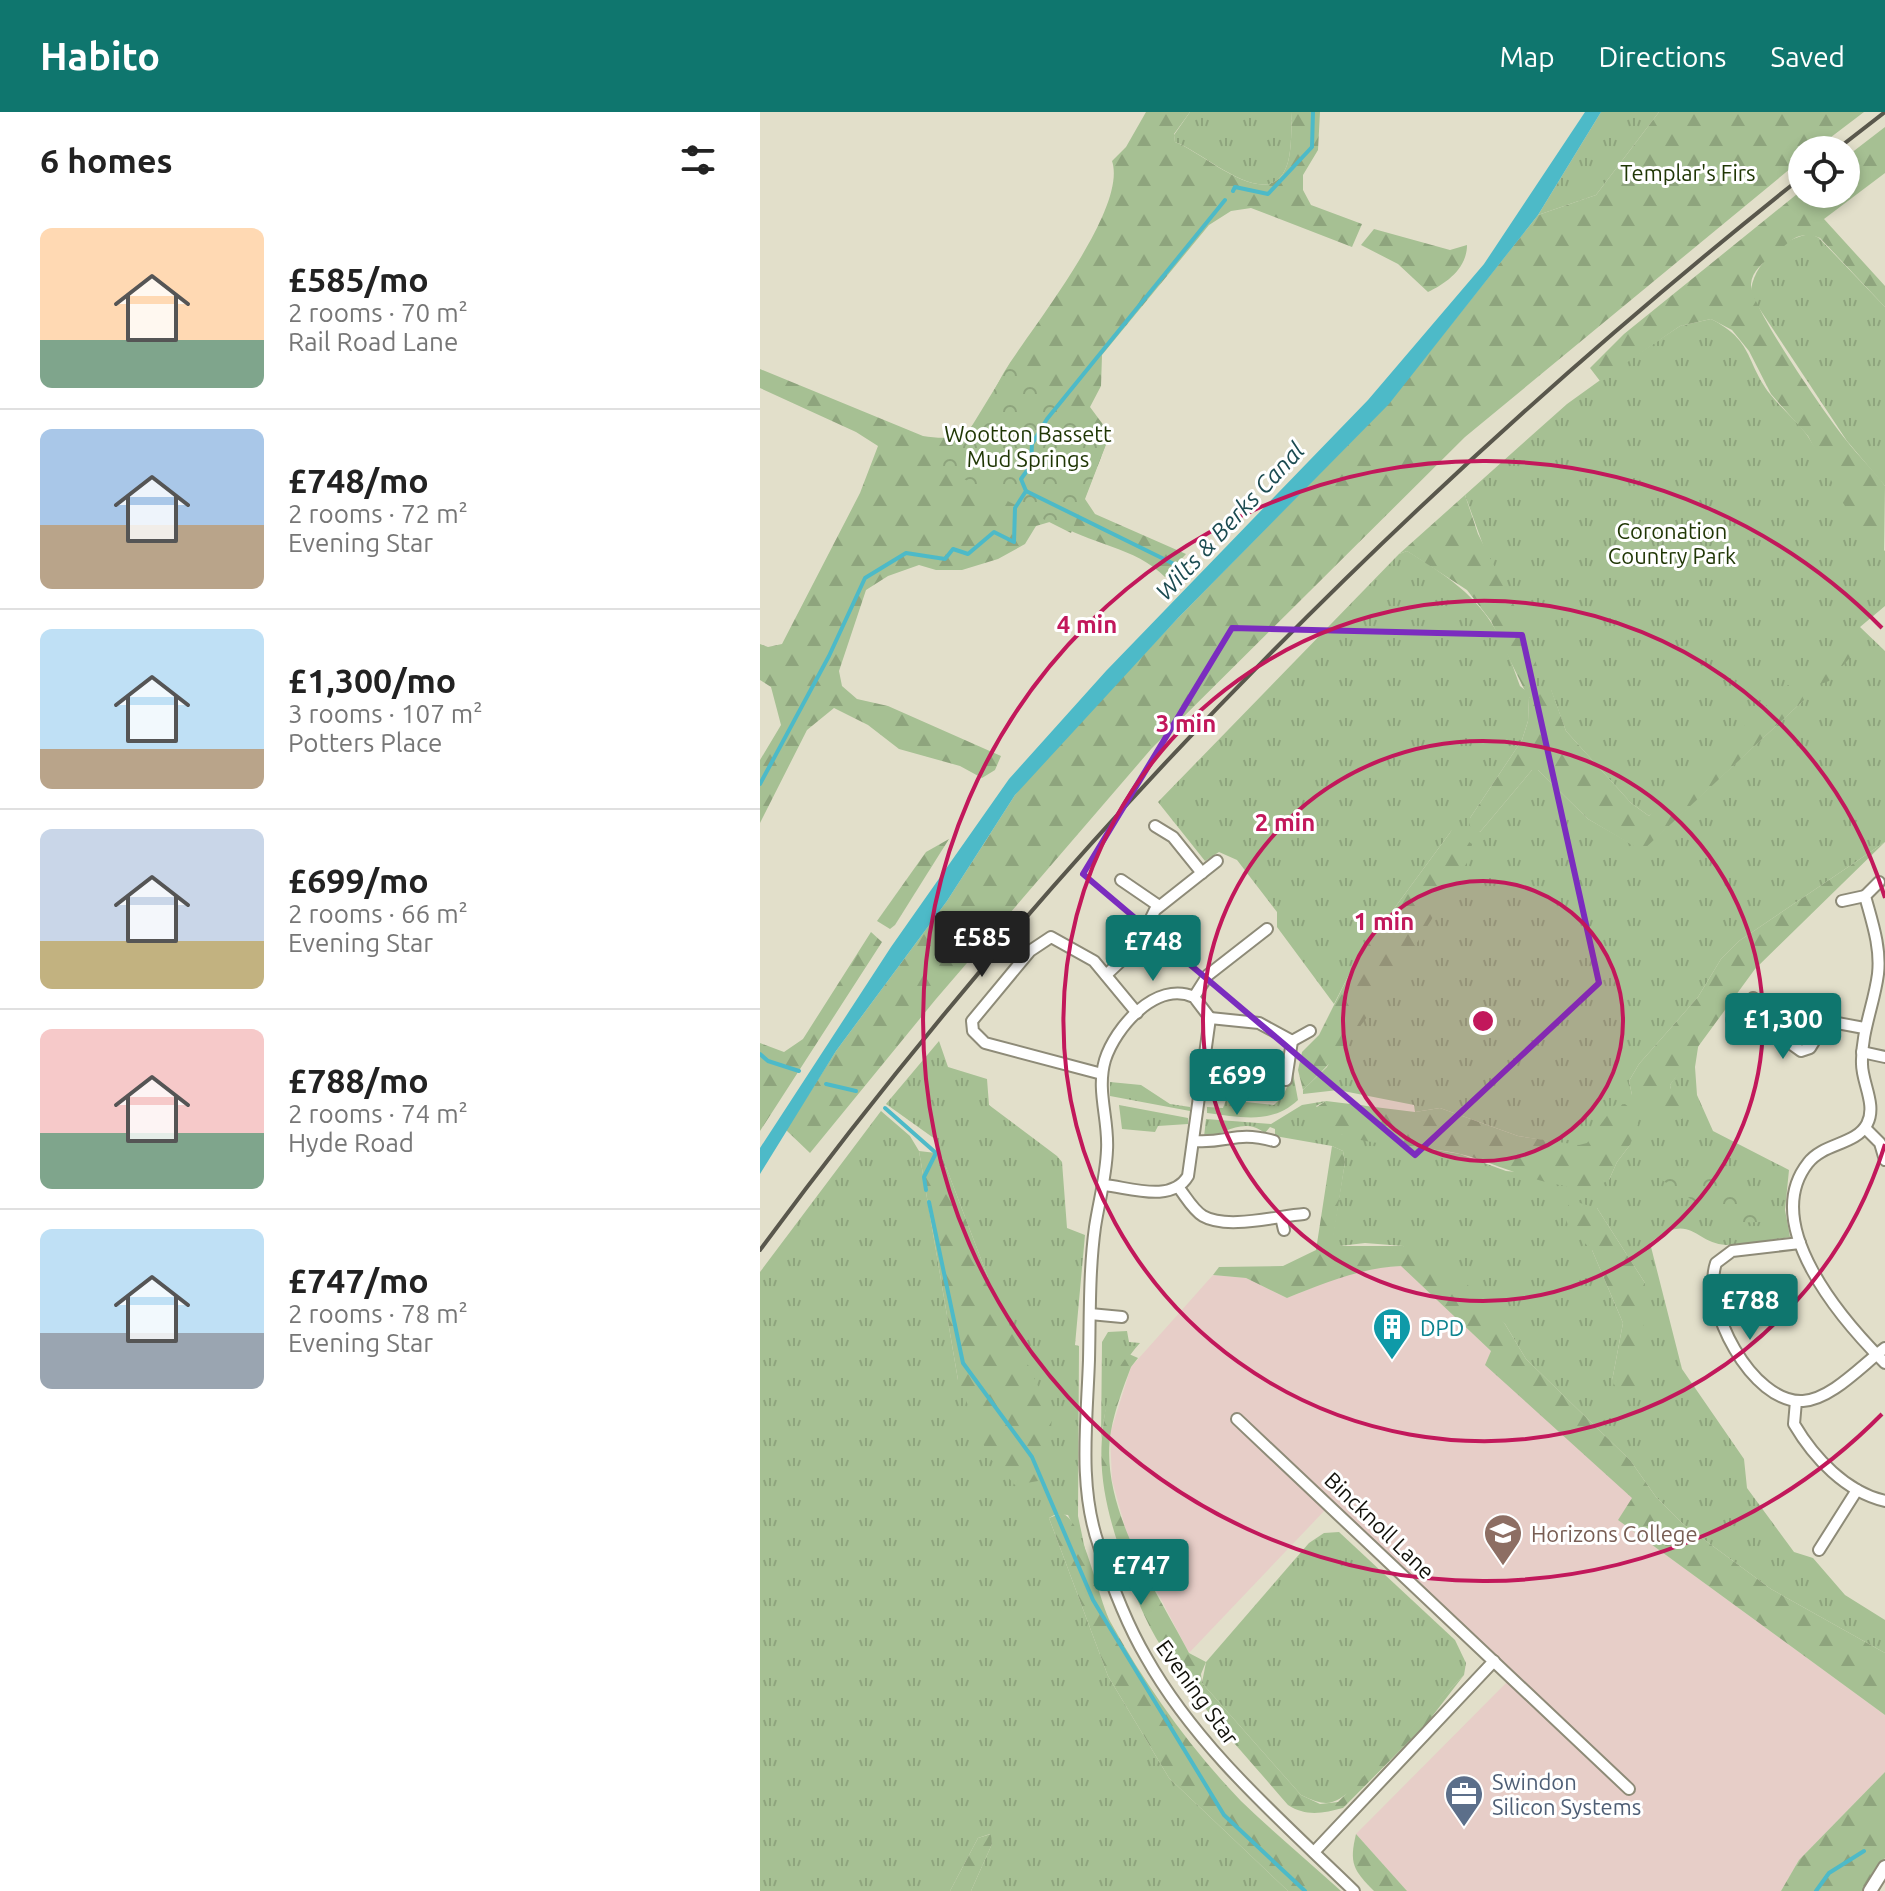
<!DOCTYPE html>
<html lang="en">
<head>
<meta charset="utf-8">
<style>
  body { margin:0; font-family:Ubuntu,sans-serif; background:#f2f2f2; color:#222; height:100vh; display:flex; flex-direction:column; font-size:30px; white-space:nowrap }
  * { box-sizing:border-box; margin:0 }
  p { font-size:26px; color:#767676 }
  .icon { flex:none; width:44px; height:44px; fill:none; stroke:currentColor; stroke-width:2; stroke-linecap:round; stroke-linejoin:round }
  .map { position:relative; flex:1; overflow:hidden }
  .drawer { display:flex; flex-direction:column; background:#fff; width:760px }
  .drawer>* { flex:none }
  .buttons { position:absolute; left:1028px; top:24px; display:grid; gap:16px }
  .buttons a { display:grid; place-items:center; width:72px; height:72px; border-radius:50%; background:#fff; box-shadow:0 4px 12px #0003; font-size:40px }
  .price { position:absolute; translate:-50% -68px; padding:0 18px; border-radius:8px; background:#0f766e; color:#fff; font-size:26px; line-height:52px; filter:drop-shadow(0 2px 4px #0008) }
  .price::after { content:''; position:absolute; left:50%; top:48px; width:24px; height:18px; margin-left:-12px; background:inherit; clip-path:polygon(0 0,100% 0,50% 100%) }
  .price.active { background:#222; color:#fff }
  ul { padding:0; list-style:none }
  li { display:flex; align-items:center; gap:24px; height:200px; padding:0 40px }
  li+li { border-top:2px solid #e0e0e0 }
  li span { display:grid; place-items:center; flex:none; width:224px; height:160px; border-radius:12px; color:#555 }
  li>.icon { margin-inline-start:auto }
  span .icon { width:96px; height:96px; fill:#fffc; stroke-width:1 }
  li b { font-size:34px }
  h2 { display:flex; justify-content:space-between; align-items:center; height:96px; padding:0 40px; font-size:34px }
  header { display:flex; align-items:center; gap:48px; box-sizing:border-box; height:112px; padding:0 40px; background:#0f766e; color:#fff }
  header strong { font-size:38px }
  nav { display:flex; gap:44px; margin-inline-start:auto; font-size:28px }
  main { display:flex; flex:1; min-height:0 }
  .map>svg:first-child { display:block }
</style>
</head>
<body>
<header>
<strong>Habito</strong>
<nav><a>Map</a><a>Directions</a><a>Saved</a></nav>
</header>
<main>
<section class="drawer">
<h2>6 homes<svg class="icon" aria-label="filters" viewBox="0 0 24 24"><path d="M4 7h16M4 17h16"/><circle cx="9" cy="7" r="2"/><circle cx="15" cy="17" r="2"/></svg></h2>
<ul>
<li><span style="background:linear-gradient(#ffd9b3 70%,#7fa58c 0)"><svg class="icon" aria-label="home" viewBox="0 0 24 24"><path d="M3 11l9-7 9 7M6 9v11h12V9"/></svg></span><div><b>£585/mo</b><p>2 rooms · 70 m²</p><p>Rail Road Lane</p></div></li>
<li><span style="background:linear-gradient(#a9c7e8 60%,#b9a48a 0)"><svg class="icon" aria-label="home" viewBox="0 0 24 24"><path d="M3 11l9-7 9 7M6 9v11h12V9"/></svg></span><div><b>£748/mo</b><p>2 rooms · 72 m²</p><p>Evening Star</p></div></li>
<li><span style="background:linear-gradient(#bfe0f5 75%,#b9a48a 0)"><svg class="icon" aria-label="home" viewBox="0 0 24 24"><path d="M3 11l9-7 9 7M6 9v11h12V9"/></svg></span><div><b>£1,300/mo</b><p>3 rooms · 107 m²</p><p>Potters Place</p></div></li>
<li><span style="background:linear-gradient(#c9d6e8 70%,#c2b280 0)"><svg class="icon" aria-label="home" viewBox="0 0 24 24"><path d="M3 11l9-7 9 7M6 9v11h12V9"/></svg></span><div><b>£699/mo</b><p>2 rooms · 66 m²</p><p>Evening Star</p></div></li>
<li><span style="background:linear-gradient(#f6c9c9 65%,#7fa58c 0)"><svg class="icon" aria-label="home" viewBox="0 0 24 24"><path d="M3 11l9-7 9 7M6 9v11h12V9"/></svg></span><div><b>£788/mo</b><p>2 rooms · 74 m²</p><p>Hyde Road</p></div></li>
<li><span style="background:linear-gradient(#bfe0f5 65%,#9aa5b1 0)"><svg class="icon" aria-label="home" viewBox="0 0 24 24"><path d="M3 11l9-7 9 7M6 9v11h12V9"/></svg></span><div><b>£747/mo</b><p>2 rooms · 78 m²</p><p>Evening Star</p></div></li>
</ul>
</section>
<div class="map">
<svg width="1125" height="1779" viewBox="0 0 1125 1779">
  <defs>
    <pattern id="grass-tufts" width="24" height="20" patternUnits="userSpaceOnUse" patternTransform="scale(2)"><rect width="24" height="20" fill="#a6c093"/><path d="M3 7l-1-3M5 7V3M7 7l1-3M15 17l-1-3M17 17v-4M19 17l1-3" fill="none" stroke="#8ea47d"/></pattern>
    <pattern id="forest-firs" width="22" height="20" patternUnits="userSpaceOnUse" patternTransform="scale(2)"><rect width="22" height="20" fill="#a6c093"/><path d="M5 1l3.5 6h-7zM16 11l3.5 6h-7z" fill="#8ea47d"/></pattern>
    <pattern id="park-crowns" width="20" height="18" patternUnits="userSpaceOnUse" patternTransform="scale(2)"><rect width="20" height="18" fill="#a6c093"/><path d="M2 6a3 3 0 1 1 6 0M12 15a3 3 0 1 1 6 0" fill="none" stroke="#8ea47d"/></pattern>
  </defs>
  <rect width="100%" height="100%" fill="#e2dfca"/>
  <path fill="#e7cec8" d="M 641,1154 L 731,1239 L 726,1253 L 873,1386 L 858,1408 L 1125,1603 L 1125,1660 L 1039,1748 L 1021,1779 L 647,1779 L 596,1722 L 747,1570 L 566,1397 L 429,1541 L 367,1422 L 352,1368 L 350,1322 L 371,1255 L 453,1163 L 486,1166 L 527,1186 L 579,1165 L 615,1156 Z"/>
  <g fill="url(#grass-tufts)" fill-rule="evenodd">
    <path d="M 430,0 L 532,0 C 531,16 532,35 528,50 C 512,106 446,41 415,30 L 414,23 Z"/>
    <path d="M 841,0 L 899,0 L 836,83 L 778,103 Z"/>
    <path d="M 1051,122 L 1059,126 L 1125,195 L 1125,374 L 1087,329 L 991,184 C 989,155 1023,125 1051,122 Z"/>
    <path d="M 951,207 C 994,229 985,249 1010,282 C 1021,296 1036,308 1047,323 C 1073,362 1088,408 1125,439 L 1125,494 L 1100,515 L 1125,539 L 1125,730 L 979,829 L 961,847 L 938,885 L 879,952 L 869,969 L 872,983 L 912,984 L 910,973 L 939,929 L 935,955 L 937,983 L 953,1019 L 1029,1058 L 1025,1098 L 1030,1125 C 1009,1128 987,1133 966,1133 C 935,1132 931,1098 890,1131 L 922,1257 L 984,1347 L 987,1376 L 1034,1440 L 1053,1446 L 1085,1483 L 1125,1508 L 1125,1541 L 1011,1477 L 923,1412 L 896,1385 L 870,1348 L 766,1247 L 745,1212 L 643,1134 L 605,1131 L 571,1135 L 585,1050 L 583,1039 L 572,1034 L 515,1024 L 515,1017 L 510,1015 L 505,1021 C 482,1004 466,1023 444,1025 L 446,1007 L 511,1012 L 542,993 L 566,989 L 556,994 L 581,1022 L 700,1042 L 746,1059 L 849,1068 L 857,1050 L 870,1033 L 819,1034 L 758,1024 L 680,996 L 655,1000 L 654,993 L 578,978 L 543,982 L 543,978 L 567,955 L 692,718 L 597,847 L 574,892 L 517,815 L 517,800 L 477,748 L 459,740 L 445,749 L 398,690 L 639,442 L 647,439 C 711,478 736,501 760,574 L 765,578 L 773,571 L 705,383 L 807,292 L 857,256 L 920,214 ZM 791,578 L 806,619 L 871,691 L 889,704 L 1044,588 L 882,738 L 828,707 L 778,658 L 772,658 L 720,720 L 710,706 L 762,628 L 768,609 L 769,586 ZM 837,1096 L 885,1171 L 852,1269 L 863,1211 L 832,1138 Z"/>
    <path d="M 179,929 L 188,955 L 227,967 L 229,993 L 297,1044 L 302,1050 L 307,1116 L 325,1123 L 315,1233 L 319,1234 L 318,1404 L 326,1442 L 308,1403 L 296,1402 L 289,1406 L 348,1564 L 409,1666 L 528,1779 L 211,1779 L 232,1732 L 230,1722 L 218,1726 L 190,1779 L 0,1779 L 0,1160 L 121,999 L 150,1024 L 159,1039 L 198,1268 L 232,1176 L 183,1047 L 176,1041 L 175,1027 L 126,992 Z"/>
    <path d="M 533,961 L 538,988 C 511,1013 481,1005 447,1001 L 447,995 L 463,996 L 466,988 L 514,993 L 523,984 Z"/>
    <path d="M 350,970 L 381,973 L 410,992 L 430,995 L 430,999 L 350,984 Z"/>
    <path d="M 359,993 L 428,1006 L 428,1012 L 398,1014 L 395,1020 L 362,1017 Z"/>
    <path d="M 367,1219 L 369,1230 L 380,1231 C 353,1261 346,1288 341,1328 L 342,1230 L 348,1220 Z"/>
    <path d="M 579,1420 L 695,1528 L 706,1551 L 704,1563 L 596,1674 C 574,1693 568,1696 541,1683 L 442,1571 L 446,1550 L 549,1431 L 564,1421 Z"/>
  </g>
  <g fill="url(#forest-firs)">
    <path d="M 386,0 L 430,0 L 414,22 L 415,30 C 445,41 512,106 528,50 C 532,35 531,16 532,0 L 560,0 L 558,38 L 543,63 L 543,78 L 551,93 L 602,112 L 592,135 L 491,96 L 471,99 L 449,113 L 342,243 L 341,274 L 330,295 L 350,322 L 325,387 L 335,402 L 426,442 L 405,465 C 376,435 328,432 293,409 L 276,414 L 265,432 L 238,447 L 202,458 L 176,458 L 159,453 L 128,464 L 106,478 L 79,559 L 82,574 L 97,587 L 128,594 L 241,644 L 235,658 L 222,666 L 200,654 L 139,637 L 108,613 L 74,596 L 47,618 L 0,711 L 0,648 L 21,613 L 11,575 L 0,568 L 0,532 L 8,535 L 22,532 L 100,381 L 118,334 L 96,320 L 0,276 L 0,257 L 163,324 C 179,326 195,329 209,317 C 223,305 237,270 248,254 C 274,213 368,96 352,49 L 366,35 Z"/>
    <path d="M 899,0 L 1104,0 L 1054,38 L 1042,38 L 1042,47 L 705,325 L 392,636 L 176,887 L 50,1041 L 26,1018 L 76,939 L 187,789 L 255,683 L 282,650 L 418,506 L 628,292 L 778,103 L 836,83 Z"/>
    <path d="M 1125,15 L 1125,61 L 1064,107 L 1125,174 L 1125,195 L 1060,126 C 1043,119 1034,125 1022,136 C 1011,145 992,156 991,172 C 989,193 1068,306 1086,328 C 1098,344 1113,357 1125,374 L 1124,439 L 1119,439 L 1083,391 L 1048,324 L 1011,282 L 989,239 L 972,218 L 951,207 L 920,214 L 840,269 L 830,256 L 864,222 L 1042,78 L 1042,82 L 1086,82 L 1086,45 Z"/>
    <path d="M 614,117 L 690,138 L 707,133 C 707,156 687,171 668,180 L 638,152 L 601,133 Z"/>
    <path d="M 705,383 L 718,422 L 761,507 L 780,563 L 765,579 L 731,509 L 707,478 L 647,439 L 639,442 Z"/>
    <path d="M 1091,521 L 1099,521 L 1104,530 L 1069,569 L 1061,572 L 1053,569 L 1052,561 Z"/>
    <path d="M 1036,572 L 1044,588 L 882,739 L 828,707 L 778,658 L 772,658 L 720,720 L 710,714 L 710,706 L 762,628 L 768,609 L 769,586 L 785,575 L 791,577 L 806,619 L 871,691 L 889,704 L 1028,573 Z"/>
    <path d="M 692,718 L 712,732 L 710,746 C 659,825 612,914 543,978 L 538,958 L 542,940 L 559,923 L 597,847 Z"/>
    <path d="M 189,727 L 135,813 L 130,817 L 117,809 L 166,740 Z"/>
    <path d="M 1125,730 L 995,857 L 910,973 C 912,987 924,990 927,1003 L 922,1007 L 904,1007 L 883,997 L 872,983 L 869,969 L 879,952 L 938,885 L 961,847 L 979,829 Z"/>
    <path d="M 111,820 L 122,830 L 0,1019 L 0,931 L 24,940 L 43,927 Z"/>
    <path d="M 566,989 L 655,1000 L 680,996 L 758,1024 L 819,1033 L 827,1031 L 855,993 L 865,992 L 876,1001 L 878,1012 L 870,1033 L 857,1050 L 849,1068 C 811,1091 740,1051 700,1042 C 659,1032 584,1037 552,1005 L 552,998 Z"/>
    <path d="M 572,1034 L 583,1039 L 585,1050 L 572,1134 L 643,1134 L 663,1139 L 700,1165 L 745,1212 L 766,1247 L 870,1348 L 896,1385 L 923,1412 L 1011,1477 L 1125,1541 L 1125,1603 L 858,1408 L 872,1386 L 725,1253 L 731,1239 L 641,1154 C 600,1156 565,1171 527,1186 L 486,1166 L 453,1163 L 459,1155 L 523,1154 L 556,1138 Z"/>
    <path d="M 159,1039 L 176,1041 L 183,1047 L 232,1176 L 292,1304 L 288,1355 L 278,1369 L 255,1373 L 228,1344 L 198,1268 Z"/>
    <path d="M 820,1091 L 837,1096 L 885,1171 L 881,1274 L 871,1282 L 859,1280 L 852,1269 L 863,1211 L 832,1138 L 809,1116 L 804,1101 L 809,1092 Z"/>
    <path d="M 369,1242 L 378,1246 L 371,1255 C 363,1276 355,1297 351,1319 C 338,1393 396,1478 429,1541 L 446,1550 L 441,1562 L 442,1571 L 541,1683 L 560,1692 L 578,1690 L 704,1563 L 667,1611 L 583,1696 C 564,1701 546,1705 528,1693 C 482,1639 432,1587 396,1526 C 379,1497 367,1461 357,1429 C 345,1391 338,1356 343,1316 C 346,1289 351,1263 369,1242 Z"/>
    <path d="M 302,1401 C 325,1411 338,1488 351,1511 C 386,1574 430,1636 481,1689 C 513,1720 548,1749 581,1779 L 528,1779 L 409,1666 L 348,1564 L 289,1406 Z"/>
    <path d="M 1125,1660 L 1125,1746 L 1102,1779 L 1021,1779 L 1039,1748 Z"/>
    <path d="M 231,1722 L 232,1732 L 211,1779 L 190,1779 L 218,1726 Z"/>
    <path d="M 596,1722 L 647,1779 L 614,1779 C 593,1758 589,1751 596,1722 Z"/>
  </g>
  <g fill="url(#park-crowns)">
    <path d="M 251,250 L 350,322 L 311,421 L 178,354 L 210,317 Z"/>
    <path d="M 900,1053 L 950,1059 L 1001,1086 L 1001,1110 L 967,1111 L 896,1064 Z"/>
  </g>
  <path fill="#4dbac8" d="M 825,0 L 841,0 L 778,103 L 629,292 L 418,506 L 255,683 L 187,789 L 76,939 L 0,1062 L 0,1036 L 131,835 L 249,667 L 346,559 L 608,288 L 724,152 Z"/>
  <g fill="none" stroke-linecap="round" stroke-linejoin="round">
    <g stroke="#4dbac8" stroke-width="4">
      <path d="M 473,79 L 475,75 L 508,82 L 552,35 L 553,0"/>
      <path d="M 266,379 L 416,453"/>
      <path d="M 0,672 L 69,544 L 105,466 L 146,441 L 185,447 L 193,437 L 208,442 L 234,420 L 254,430 L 255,396 L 266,379 L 261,367 L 271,353 L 272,332 L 287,307 L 465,88"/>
      <path d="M 0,942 L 8,949 L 39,959"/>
      <path d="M 66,972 L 96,979"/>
      <path d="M 125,996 L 176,1041 L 164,1065 L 166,1078"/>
      <path d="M 169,1090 L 203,1251 L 272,1345 L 333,1488 L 464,1703 L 545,1779"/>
      <path d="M 1056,1779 L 1069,1761 L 1104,1739"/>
    </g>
    <defs>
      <g id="minor">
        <path d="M 395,714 L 413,725 L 442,761"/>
        <path d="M 361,768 L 399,794"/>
        <path d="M 1119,770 L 1105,784 C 1112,810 1121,835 1118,862 C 1114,893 1101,920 1102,952 C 1102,971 1117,993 1107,1012 C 1096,1033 1063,1031 1048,1051 C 999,1113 1083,1209 1125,1251"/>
        <path d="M 1082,789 L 1105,784"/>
        <path d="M 346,863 L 378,833 L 395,798 L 457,749"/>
        <path d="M 434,885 L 448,863 L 507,817"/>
        <path d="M 993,886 L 988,901 L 1041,939 L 1050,936 L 1061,918 L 1072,910 L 1104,916"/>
        <path d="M 450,906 L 499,911 L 532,929 L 550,919"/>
        <path d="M 972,908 L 988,901"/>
        <path d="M 1102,940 L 1125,945"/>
        <path d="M 342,962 L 225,931 L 213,919 L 212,909 L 270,839 L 291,825 L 334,849 L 377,901"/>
        <path d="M 526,968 L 532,929"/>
        <path d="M 1105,1016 L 1120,1031 L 1125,1048"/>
        <path d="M 434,1029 C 468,1032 475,1018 514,1029"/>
        <path d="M 345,1073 C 371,1076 412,1091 428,1064 L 450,906 L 434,885 C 396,868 355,916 345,948 C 336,979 349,1007 347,1038 C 346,1065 339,1089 335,1115 C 329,1159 330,1204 329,1248 C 327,1309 318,1375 339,1434 C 351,1471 366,1511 386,1545 C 437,1636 520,1707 594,1779"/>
        <path d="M 419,1076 C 426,1085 433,1098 443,1104 C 467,1118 517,1104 544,1102"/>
        <path d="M 521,1105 L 524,1118"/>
        <path d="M 1040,1131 L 972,1139 L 956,1151 C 941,1194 992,1292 1043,1289 C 1072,1287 1102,1253 1125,1236"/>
        <path d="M 330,1202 L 362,1205"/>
        <path d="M 1036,1289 L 1034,1312 C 1054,1346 1086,1380 1125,1389"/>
        <path d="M 477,1307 L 869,1677"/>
        <path d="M 1059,1438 L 1097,1378"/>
        <path d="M 554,1740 L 734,1549"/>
      </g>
      <path id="tertiary" d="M 1110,1779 L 1125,1755"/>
    </defs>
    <use href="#minor" stroke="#8e8b78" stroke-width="14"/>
    <use href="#tertiary" stroke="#8e8b78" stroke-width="16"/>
    <use href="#minor" stroke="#fff" stroke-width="10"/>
    <use href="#tertiary" stroke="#fff" stroke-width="12"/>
    <g stroke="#59574c" stroke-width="4">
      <path d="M 1076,38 L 1125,0"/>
      <path d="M 0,1138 C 297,735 651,376 1042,65"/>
    </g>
  </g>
  <path fill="none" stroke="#7b2cbf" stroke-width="6" stroke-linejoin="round" d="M 472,516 L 762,523 L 839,871 L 655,1043 L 323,762 Z"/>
  <circle cx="723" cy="909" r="140" fill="#c2185b" fill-opacity=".12"/>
  <g fill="none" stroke="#c2185b" stroke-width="4">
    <circle cx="723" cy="909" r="140"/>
    <circle cx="723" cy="909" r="280"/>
    <path d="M1125 1032A420 420 0 1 1 1125 786"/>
    <path d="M1122 1302A560 560 0 1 1 1122 516"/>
  </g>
  <defs>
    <symbol id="building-pin" viewBox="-11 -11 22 30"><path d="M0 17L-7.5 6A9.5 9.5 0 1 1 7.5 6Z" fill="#0f9aa8" stroke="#fff"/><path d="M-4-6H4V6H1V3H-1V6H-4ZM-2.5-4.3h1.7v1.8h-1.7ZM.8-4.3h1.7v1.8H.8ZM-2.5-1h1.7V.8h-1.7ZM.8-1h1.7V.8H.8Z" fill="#fff"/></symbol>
    <symbol id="university-pin" viewBox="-11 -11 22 30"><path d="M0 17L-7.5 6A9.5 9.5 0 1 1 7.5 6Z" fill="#8d6e63" stroke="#fff"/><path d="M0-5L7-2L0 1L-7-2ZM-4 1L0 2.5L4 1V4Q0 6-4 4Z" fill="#fff"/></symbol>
    <symbol id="office-pin" viewBox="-11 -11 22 30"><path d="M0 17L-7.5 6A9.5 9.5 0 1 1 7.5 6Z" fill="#5c6f8a" stroke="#fff"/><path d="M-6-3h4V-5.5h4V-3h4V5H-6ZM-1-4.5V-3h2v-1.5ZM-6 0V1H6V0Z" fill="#fff"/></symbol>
  </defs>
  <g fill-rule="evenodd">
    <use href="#building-pin" x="610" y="1193" width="44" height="60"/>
    <use href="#university-pin" x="721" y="1399" width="44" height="60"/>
    <use href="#office-pin" x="682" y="1660" width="44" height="60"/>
  </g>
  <g text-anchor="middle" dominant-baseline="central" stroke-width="6" stroke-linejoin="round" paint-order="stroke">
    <g font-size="22" fill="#1f3604" stroke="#fff">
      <text x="928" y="60">Templar's Firs</text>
      <text x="268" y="321">Wootton Bassett<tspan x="268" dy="25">Mud Springs</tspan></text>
      <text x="912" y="418">Coronation<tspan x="912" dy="25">Country Park</tspan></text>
    </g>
    <g font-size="22" fill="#0d838f" stroke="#fff" text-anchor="start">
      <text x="660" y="1215">DPD</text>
    </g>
    <g font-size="22" fill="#111009" stroke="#fff">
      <text transform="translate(620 1413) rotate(44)">Bincknoll Lane</text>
      <text transform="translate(438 1580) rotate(54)">Evening Star</text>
    </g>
    <g font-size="22" fill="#785e54" stroke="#fff" text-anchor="start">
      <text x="771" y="1421">Horizons College</text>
    </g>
    <g font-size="22" fill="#4e5e75" stroke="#fff" text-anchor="start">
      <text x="732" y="1669">Swindon<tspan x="732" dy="25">Silicon Systems</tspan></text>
    </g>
    <g font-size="24" font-style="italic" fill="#1b4b51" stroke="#fff">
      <text transform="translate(470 409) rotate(-47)">Wilts &amp; Berks Canal</text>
    </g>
  </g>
  <circle cx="723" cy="909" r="12" fill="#c2185b" stroke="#fff" stroke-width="4"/>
  <g font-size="24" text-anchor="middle" font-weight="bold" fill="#c2185b" stroke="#fff" stroke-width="6" stroke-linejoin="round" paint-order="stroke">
    <text x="327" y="521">4 min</text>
    <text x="426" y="620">3 min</text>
    <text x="525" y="719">2 min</text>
    <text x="624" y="818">1 min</text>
  </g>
</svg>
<div class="buttons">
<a><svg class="icon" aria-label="locate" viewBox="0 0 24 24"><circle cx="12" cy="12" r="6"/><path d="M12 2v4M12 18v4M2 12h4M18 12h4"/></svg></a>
</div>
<b class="price active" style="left:222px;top:867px">£585</b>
<b class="price" style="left:393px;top:871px">£748</b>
<b class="price" style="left:1023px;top:949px">£1,300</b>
<b class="price" style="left:477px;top:1005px">£699</b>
<b class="price" style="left:990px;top:1230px">£788</b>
<b class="price" style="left:381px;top:1495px">£747</b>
</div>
</main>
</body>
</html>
